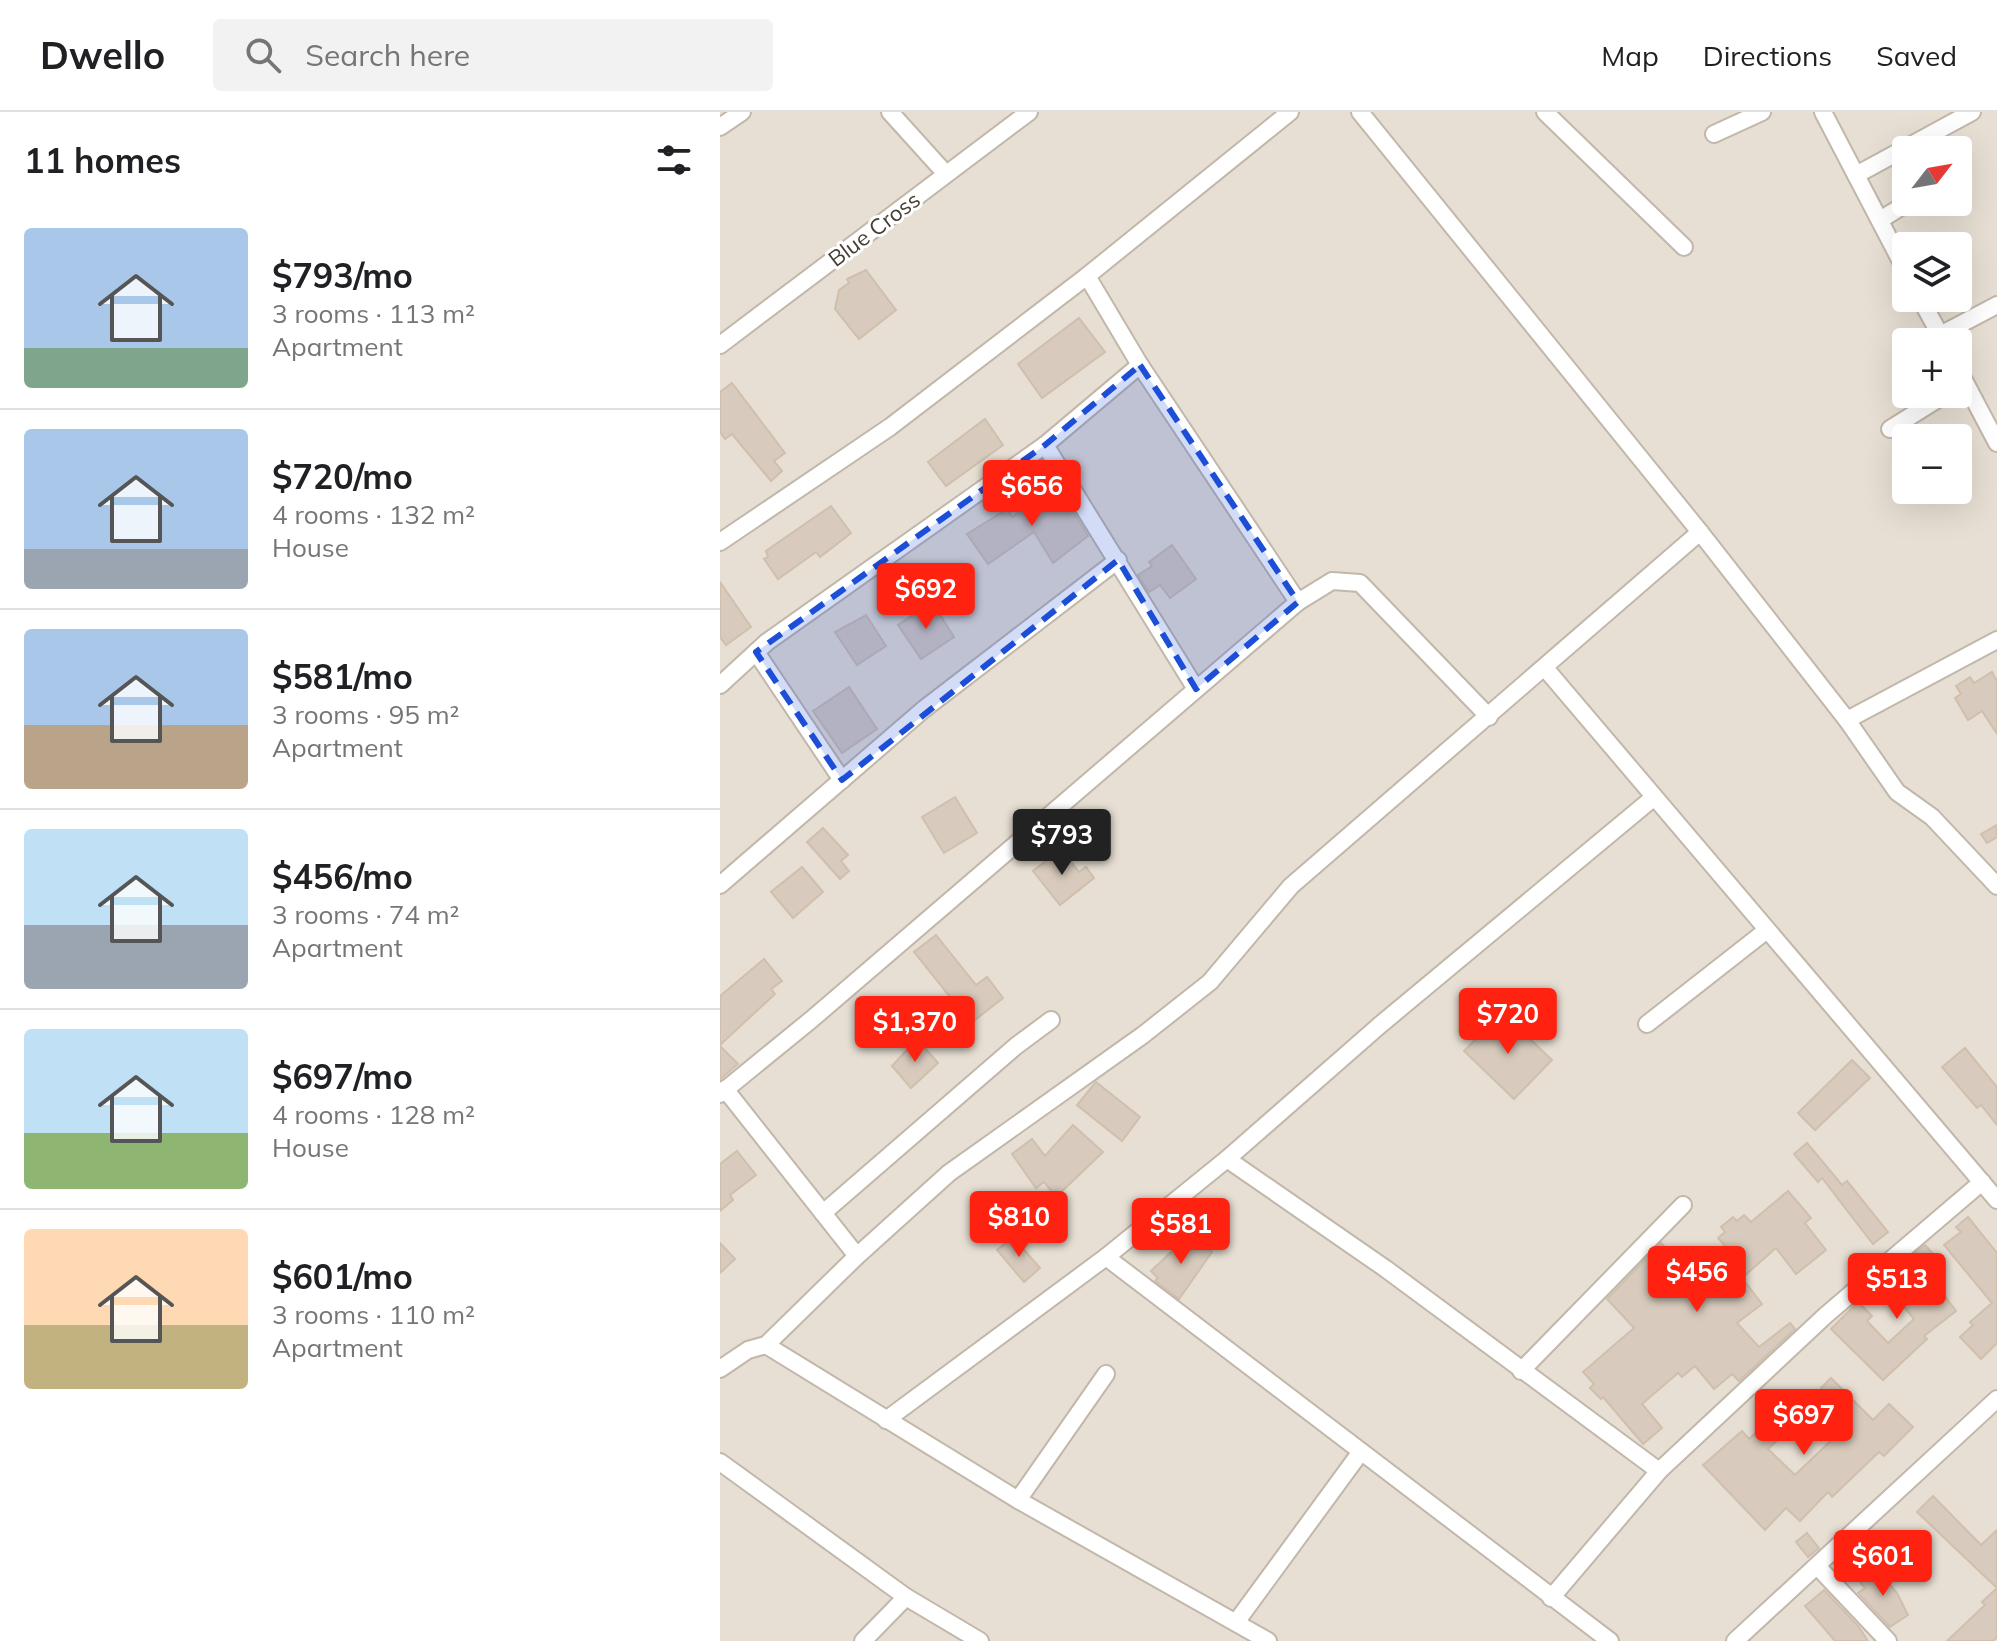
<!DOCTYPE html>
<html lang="en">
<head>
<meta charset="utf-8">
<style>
  body { margin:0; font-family:Mulish,sans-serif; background:#f2f2f2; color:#202124; height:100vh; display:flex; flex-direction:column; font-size:30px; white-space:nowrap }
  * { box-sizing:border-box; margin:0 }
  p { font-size:26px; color:#757577 }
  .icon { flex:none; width:44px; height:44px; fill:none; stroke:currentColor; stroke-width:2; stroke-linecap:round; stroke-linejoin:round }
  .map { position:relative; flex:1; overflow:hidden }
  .side { display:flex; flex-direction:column; background:#fff; width:720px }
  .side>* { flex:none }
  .needle { width:52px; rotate:59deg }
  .controls { position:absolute; left:1172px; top:24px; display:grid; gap:16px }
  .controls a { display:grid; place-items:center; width:80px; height:80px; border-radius:8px; background:#fff; box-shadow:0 8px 32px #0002; font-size:40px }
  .price { position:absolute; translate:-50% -68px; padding:0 18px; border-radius:8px; background:#ff2210; color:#fff; font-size:26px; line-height:52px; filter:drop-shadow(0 2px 4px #0008) }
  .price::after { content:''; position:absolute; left:50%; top:48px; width:24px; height:18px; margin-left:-12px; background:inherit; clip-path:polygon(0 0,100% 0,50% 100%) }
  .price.active { background:#222; color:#fff }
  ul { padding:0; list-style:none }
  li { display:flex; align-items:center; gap:24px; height:200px; padding:0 24px }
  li+li { border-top:2px solid #e0e0e0 }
  li span { display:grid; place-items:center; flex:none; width:224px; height:160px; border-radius:8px; color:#555 }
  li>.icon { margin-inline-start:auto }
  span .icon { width:96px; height:96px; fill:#fffc; stroke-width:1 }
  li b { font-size:34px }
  h2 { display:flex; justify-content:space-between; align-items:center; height:96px; padding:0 24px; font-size:34px }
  header { display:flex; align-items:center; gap:48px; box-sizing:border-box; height:112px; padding:0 40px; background:#fff; border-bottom:2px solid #e0e0e0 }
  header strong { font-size:38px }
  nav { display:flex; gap:44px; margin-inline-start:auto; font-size:28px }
  .search { width:560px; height:72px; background:#f2f2f2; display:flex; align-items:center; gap:20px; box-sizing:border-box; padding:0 28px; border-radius:8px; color:#757577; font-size:30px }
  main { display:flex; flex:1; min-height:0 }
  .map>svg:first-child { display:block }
</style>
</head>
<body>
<header>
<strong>Dwello</strong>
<div class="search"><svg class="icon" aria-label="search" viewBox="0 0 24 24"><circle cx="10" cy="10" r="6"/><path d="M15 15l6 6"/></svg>Search here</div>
<nav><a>Map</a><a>Directions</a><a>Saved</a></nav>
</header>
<main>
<section class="side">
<h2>11 homes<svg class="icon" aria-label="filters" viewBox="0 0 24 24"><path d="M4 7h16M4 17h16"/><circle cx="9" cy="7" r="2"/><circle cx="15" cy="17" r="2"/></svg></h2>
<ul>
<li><span style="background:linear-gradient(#a9c7e8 75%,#7fa58c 0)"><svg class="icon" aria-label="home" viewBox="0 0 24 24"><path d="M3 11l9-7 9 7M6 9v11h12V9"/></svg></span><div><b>$793/mo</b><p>3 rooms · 113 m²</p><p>Apartment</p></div></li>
<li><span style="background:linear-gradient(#a9c7e8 75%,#9aa5b1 0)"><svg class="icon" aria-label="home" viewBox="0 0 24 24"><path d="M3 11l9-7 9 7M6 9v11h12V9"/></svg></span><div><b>$720/mo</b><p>4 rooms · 132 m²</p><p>House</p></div></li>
<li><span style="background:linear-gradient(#a9c7e8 60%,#b9a48a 0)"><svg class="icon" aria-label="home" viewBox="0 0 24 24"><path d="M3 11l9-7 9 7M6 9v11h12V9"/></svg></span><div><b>$581/mo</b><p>3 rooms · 95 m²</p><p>Apartment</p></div></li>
<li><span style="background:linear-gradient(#bfe0f5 60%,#9aa5b1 0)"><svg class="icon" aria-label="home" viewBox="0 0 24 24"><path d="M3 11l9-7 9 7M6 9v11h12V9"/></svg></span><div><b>$456/mo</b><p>3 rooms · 74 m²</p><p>Apartment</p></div></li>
<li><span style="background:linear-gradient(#bfe0f5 65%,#8fb573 0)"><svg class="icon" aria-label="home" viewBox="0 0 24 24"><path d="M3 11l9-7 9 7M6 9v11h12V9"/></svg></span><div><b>$697/mo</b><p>4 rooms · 128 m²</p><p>House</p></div></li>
<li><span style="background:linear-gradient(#ffd9b3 60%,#c2b280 0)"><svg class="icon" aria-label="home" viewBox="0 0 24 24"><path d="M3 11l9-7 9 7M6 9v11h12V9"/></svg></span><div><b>$601/mo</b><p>3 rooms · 110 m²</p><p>Apartment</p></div></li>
</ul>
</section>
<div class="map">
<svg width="1277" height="1529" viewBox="0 0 1277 1529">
  <rect width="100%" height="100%" fill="#f3ede5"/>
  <path fill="#e7dfd3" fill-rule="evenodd" d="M 0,0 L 1277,0 L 1277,1529 L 0,1529 ZM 1186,38 L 1238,38 L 1238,90 L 1186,90 ZM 1186,134 L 1238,134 L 1238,186 L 1186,186 ZM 1186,230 L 1238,230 L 1238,282 L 1186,282 ZM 1186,326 L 1238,326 L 1238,378 L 1186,378 Z"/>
  <g fill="#d8cbbd" stroke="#d0bfad" stroke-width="2">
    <path d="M 146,158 L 176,198 L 139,227 L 115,197 L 119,178 L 129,171 L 127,167 Z"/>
    <path d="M 359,206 L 385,240 L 322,286 L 298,252 Z"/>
    <path d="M 12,271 L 65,341 L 54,349 L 62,359 L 51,369 L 12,322 L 5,327 L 0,320 L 0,280 Z"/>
    <path d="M 265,307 L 283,333 L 226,374 L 208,350 Z"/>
    <path d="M 335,370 L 368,424 L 333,451 L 314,420 L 268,452 L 247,422 L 287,397 L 292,405 L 327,382 L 326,377 Z"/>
    <path d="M 111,394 L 131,421 L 100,445 L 96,440 L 58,467 L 44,447 L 48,445 L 46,439 Z"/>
    <path d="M 452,433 L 476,467 L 450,486 L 440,473 L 429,480 L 418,463 L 432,454 L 429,450 Z"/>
    <path d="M 0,470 L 31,515 L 6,533 L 0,525 Z"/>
    <path d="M 212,490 L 234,525 L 201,547 L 178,513 Z"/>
    <path d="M 146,503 L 166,534 L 137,553 L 115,520 Z"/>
    <path d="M 1272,560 L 1277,569 L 1277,622 L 1262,599 L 1248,608 L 1235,586 L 1241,582 L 1236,574 L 1250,565 L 1254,571 Z"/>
    <path d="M 129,575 L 157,617 L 122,641 L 93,599 Z"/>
    <path d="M 235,685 L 257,721 L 224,741 L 202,705 Z"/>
    <path d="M 1277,713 L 1277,725 L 1267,731 L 1261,722 Z"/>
    <path d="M 103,716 L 128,743 L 121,749 L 129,759 L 120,767 L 87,730 Z"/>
    <path d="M 341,737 L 359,760 L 366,755 L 374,766 L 340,793 L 313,759 Z"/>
    <path d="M 82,755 L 103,780 L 73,806 L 51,780 Z"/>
    <path d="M 216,823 L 256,873 L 267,865 L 283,886 L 251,911 L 194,840 Z"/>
    <path d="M 44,847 L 62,869 L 51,877 L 55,882 L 0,933 L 0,884 Z"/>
    <path d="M 782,900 L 832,948 L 794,987 L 744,939 Z"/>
    <path d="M 197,927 L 218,951 L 191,976 L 172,954 Z"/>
    <path d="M 0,934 L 18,952 L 0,967 Z"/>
    <path d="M 1245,936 L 1277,975 L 1277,1013 L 1261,993 L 1257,996 L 1222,955 Z"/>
    <path d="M 1132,948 L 1150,966 L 1095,1018 L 1078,1001 Z"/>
    <path d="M 376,970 L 420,1005 L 402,1029 L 357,993 Z"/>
    <path d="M 353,1013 L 383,1040 L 336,1085 L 324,1070 L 316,1076 L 292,1042 L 312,1027 L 325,1044 Z"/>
    <path d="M 1087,1031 L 1122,1073 L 1127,1069 L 1168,1120 L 1153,1132 L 1102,1066 L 1098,1070 L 1074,1042 Z"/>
    <path d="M 17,1039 L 36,1063 L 10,1083 L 13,1088 L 0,1099 L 0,1052 Z"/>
    <path d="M 1068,1079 L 1091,1106 L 1085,1111 L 1106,1138 L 1076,1162 L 1056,1136 L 1022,1166 L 1042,1192 L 1017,1211 L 1039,1235 L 1070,1211 L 1075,1217 L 1019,1269 L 1012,1262 L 994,1277 L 975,1254 L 962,1265 L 958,1261 L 922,1292 L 942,1316 L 923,1332 L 883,1285 L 881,1287 L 870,1276 L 874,1272 L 863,1260 L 914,1216 L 887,1187 L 941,1131 L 973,1165 L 1006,1135 L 998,1126 L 1005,1120 L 1001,1115 L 1013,1105 L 1017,1109 L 1024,1103 L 1031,1110 Z"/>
    <path d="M 1248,1105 L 1277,1141 L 1277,1231 L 1261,1247 L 1240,1225 L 1253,1213 L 1250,1210 L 1272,1191 L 1224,1133 L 1241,1120 L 1236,1115 Z"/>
    <path d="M 469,1123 L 492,1140 L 459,1187 L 435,1169 L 438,1166 L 431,1159 Z"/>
    <path d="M 293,1125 L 320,1156 L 304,1170 L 277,1138 Z"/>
    <path d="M 0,1131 L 15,1147 L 0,1161 Z"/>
    <path d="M 1205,1133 L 1213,1142 L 1203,1150 L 1195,1141 Z"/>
    <path d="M 1196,1146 L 1236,1199 L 1204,1224 L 1207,1227 L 1163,1268 L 1111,1217 L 1138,1190 L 1152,1204 L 1147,1209 L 1168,1231 L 1194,1207 L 1168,1176 L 1176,1169 L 1173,1165 Z"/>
    <path d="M 1111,1266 L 1153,1308 L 1169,1292 L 1193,1315 L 1164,1344 L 1159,1340 L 1112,1385 L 1108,1380 L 1080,1409 L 1066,1396 L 1045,1418 L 983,1353 L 1022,1319 L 1029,1327 L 1062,1296 L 1058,1292 L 1068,1282 L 1088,1299 L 1048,1337 L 1075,1363 L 1123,1317 L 1098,1292 L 1108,1283 L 1101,1276 Z"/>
    <path d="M 1213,1384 L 1261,1433 L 1277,1418 L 1277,1525 L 1273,1529 L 1227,1529 L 1265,1493 L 1262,1490 L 1277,1476 L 1197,1400 Z"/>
    <path d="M 1087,1421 L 1099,1436 L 1088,1445 L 1076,1430 Z"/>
    <path d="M 1156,1456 L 1177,1481 L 1188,1503 L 1170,1515 L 1138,1481 L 1145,1476 L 1140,1470 Z"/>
    <path d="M 1104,1478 L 1138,1514 L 1148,1529 L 1115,1529 L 1085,1494 Z"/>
  </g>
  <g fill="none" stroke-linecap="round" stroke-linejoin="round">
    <defs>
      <g id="minor">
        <path d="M 170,0 L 226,62"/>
        <path d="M 640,0 L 980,420 L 1127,608 L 1177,680 L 1212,705 L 1277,774"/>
        <path d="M 825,0 L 964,135"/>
        <path d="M 1103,0 L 1186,159"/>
        <path d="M 0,15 L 22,0"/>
        <path d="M 994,22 L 1042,0"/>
        <path d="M 1136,63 L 1252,0"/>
        <path d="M 1160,108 L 1189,90"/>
        <path d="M 367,164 L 420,253 L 578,490"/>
        <path d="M 1200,186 L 1224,230"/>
        <path d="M 1220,223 L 1277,193"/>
        <path d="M 0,233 L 309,0"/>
        <path d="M 1238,257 L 1277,331"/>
        <path d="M 1170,317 L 1226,282"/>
        <path d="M 325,333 L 476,577"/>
        <path d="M 0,430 L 170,315 L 367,164 L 570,0"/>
        <path d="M 36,540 L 122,668"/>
        <path d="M 825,556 L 1277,1088"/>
        <path d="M 0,573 L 47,530 L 325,333 L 420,253"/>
        <path d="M 1127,608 L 1277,528"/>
        <path d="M 0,773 L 204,597 L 398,448"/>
        <path d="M 927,912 L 1047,818"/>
        <path d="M 5,977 L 137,1144"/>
        <path d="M 0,982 L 92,907 L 578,490 L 612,469 L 640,471 L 769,605"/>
        <path d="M 507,1047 L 666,1157 L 939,1359"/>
        <path d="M 103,1101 L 296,934 L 331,908"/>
        <path d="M 386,1145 L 890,1529"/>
        <path d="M 46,1233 L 298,1388 L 548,1529"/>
        <path d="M 0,1257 L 28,1238 L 46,1233 L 137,1144 L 229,1061 L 423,923 L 490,870 L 571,774 L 980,420"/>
        <path d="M 801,1259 L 963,1093"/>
        <path d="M 166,1308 L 386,1145 L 507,1047 L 660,913 L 933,686"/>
        <path d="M 0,1350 L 186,1485 L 260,1529"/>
        <path d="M 298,1388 L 386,1262"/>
        <path d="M 1097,1454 L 1168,1529"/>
        <path d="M 831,1486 L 939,1359 L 1106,1203 L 1262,1070"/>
        <path d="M 517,1509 L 640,1341"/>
        <path d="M 143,1529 L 186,1485"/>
        <path d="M 1015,1529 L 1277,1287"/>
      </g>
    </defs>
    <use href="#minor" stroke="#c1b7aa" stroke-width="20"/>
    <use href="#minor" stroke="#fff" stroke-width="16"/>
  </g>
  <path fill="#1d4ed8" fill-opacity="0.2" stroke="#1d4ed8" stroke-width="6" stroke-dasharray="16 10" stroke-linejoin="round" d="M 420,253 L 578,490 L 476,577 L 398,448 L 122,668 L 36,540 L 325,333 Z"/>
  <g text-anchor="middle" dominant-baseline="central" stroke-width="6" stroke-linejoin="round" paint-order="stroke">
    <g font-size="22" fill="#453d34" stroke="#fff">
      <text transform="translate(154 117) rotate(-37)">Blue Cross</text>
    </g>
  </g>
</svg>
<div class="controls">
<a><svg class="needle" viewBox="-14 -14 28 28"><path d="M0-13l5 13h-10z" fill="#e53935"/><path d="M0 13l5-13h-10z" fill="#757577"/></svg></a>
<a><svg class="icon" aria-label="layers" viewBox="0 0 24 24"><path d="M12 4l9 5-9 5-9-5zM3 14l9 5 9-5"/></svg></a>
<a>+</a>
<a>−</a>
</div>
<b class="price" style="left:312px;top:416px">$656</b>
<b class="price" style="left:206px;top:519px">$692</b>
<b class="price active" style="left:342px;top:765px">$793</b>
<b class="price" style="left:788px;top:944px">$720</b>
<b class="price" style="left:195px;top:952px">$1,370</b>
<b class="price" style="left:299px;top:1147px">$810</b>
<b class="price" style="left:461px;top:1154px">$581</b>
<b class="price" style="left:977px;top:1202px">$456</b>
<b class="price" style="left:1177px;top:1209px">$513</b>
<b class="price" style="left:1084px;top:1345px">$697</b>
<b class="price" style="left:1163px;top:1486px">$601</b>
</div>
</main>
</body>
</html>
